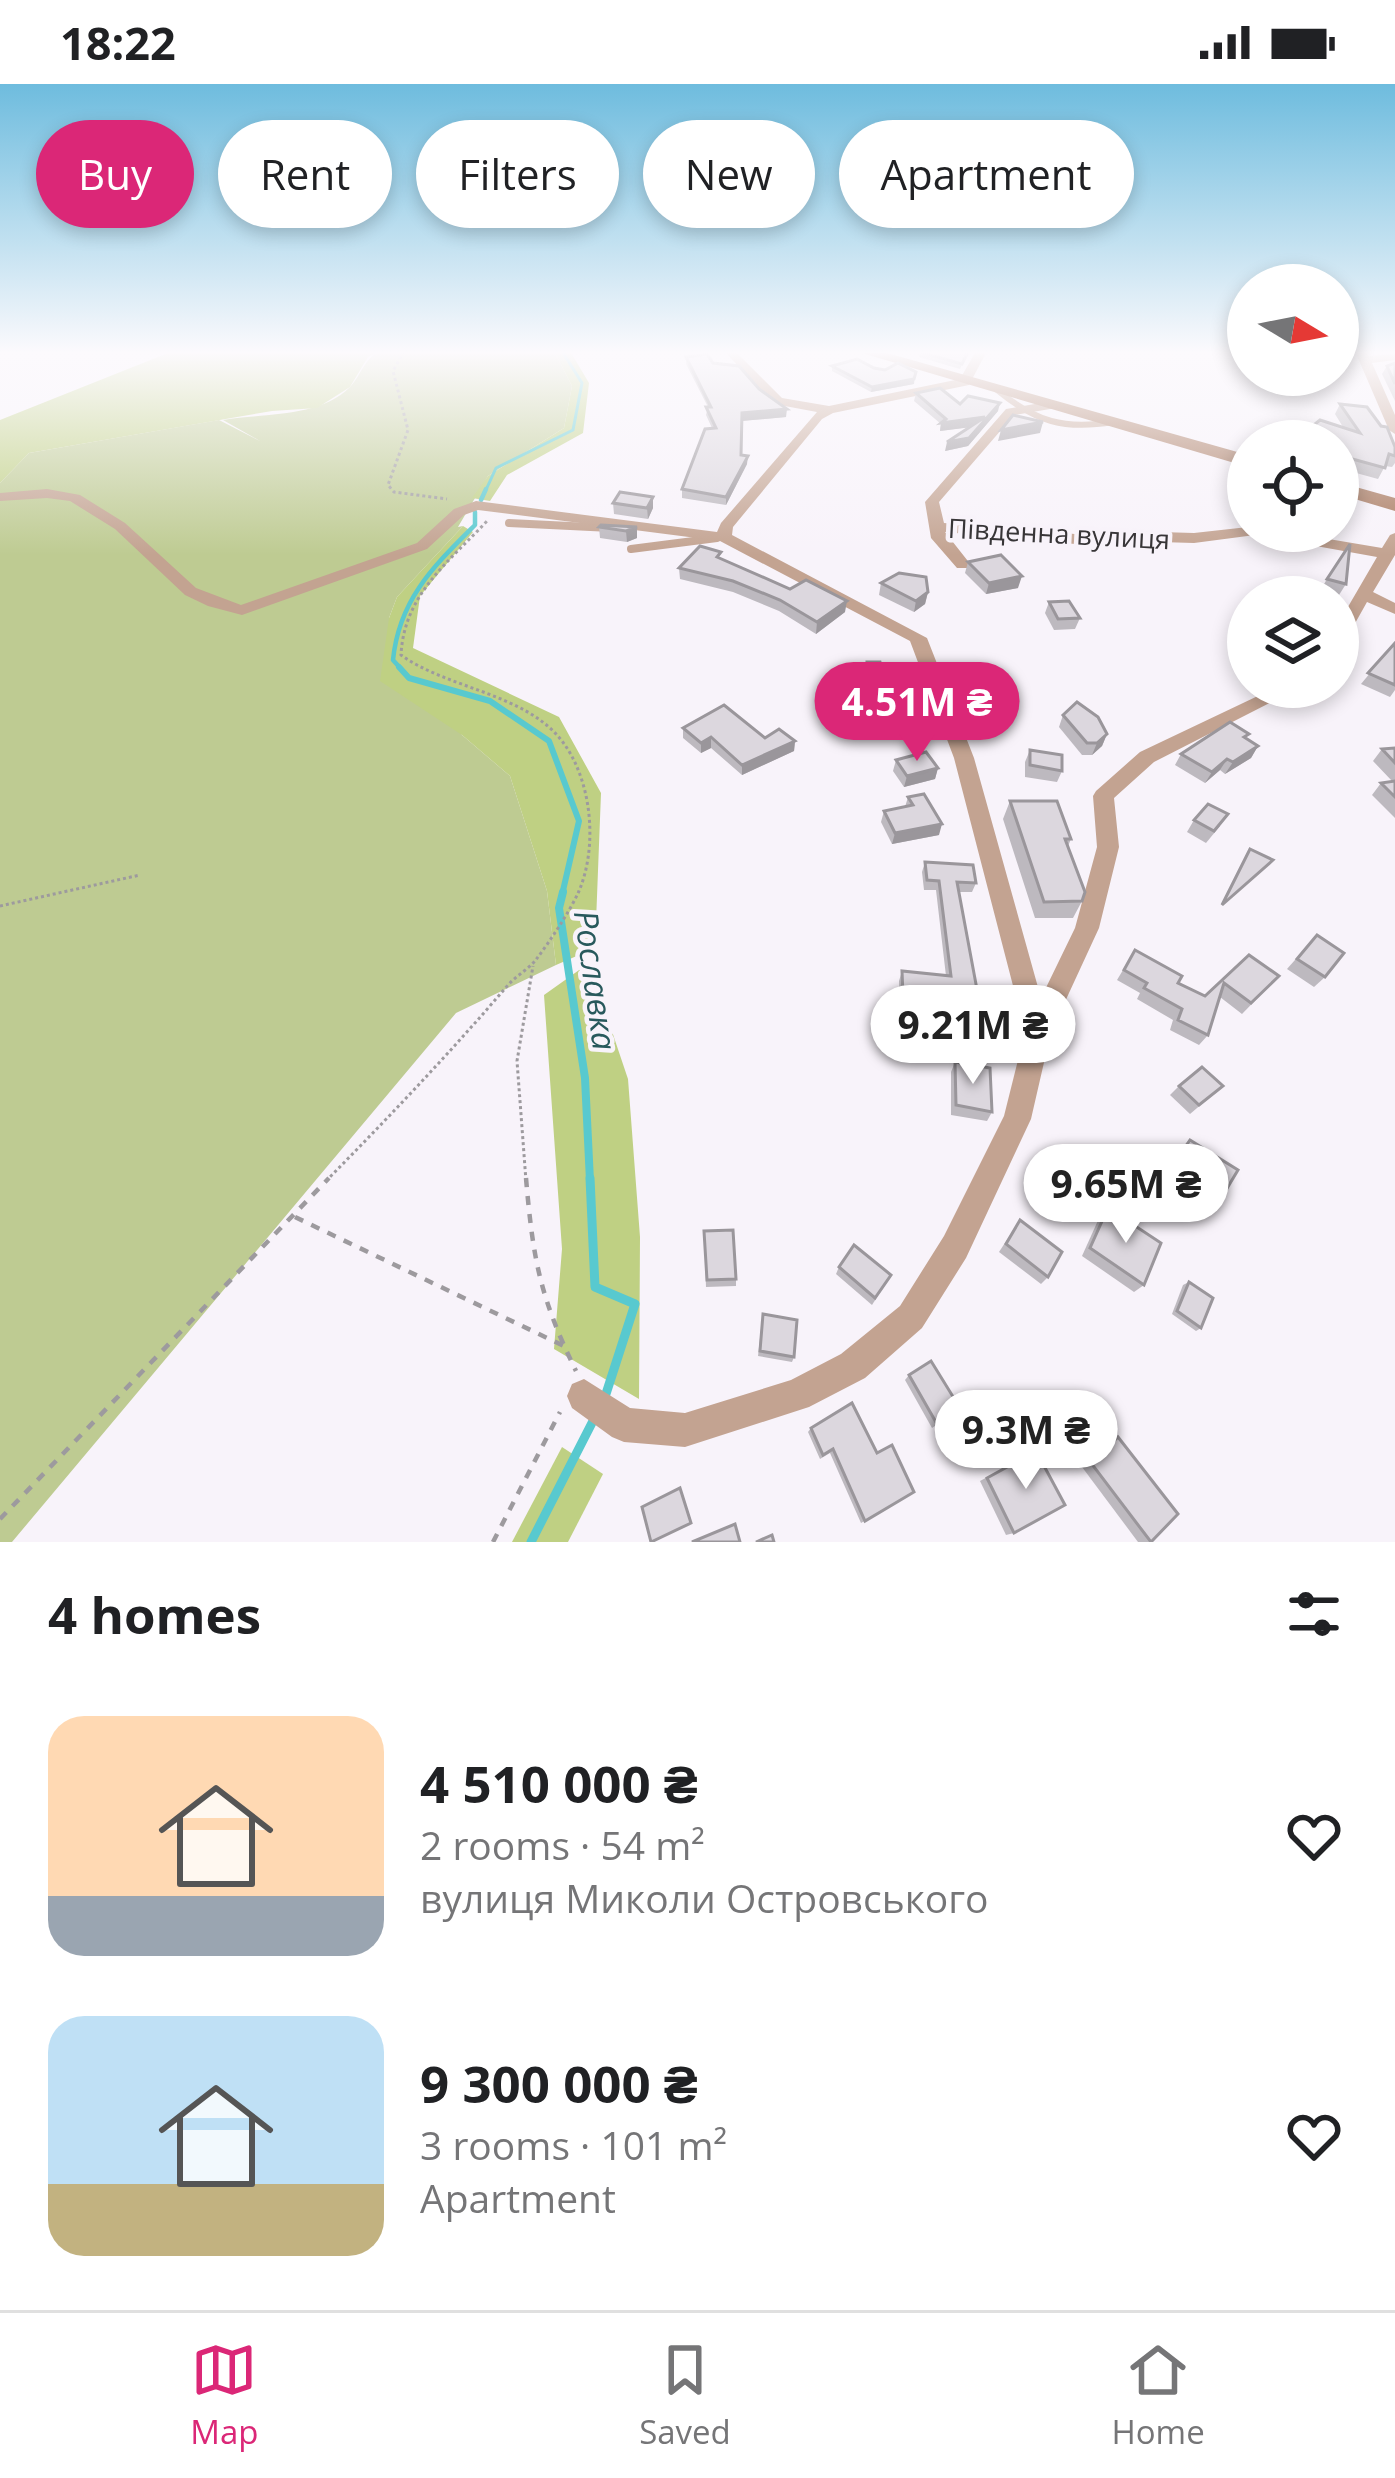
<!DOCTYPE html>
<html lang="en">
<head>
<meta charset="utf-8">
<style>
  body { margin:0; font-family:"Open Sans",sans-serif; background:#f6f6f6; color:#202124; height:100vh; display:flex; flex-direction:column; font-size:45px; white-space:nowrap }
  * { box-sizing:border-box; margin:0 }
  p { font-size:39px; color:#757577 }
  .icon { flex:none; width:66px; height:66px; fill:none; stroke:currentColor; stroke-width:2; stroke-linecap:round; stroke-linejoin:round }
  .map { position:relative; height:1458px; overflow:hidden }
  .side { display:flex; flex-direction:column; background:#fff; flex:1 }
  .side>* { flex:none }
  .guide { position:absolute; left:36px; top:36px; width:1323px; height:108px; display:flex; gap:24px }
  .needle { width:78px; rotate:100deg }
  .fabs { position:absolute; left:1227px; top:180px; display:grid; gap:24px }
  .fabs a { display:grid; place-items:center; width:132px; height:132px; border-radius:50%; background:#fff; box-shadow:0 6px 18px #0003; font-size:60px }
  .price { position:absolute; translate:-50% -102px; padding:0 27px; border-radius:42px; background:#fff; color:#222; font-size:39px; line-height:78px; filter:drop-shadow(0 3px 6px #0008) }
  .price::after { content:''; position:absolute; left:50%; top:72px; width:36px; height:27px; margin-left:-18px; background:inherit; clip-path:polygon(0 0,100% 0,50% 100%) }
  .price.on { background:#db2777; color:#fff }
  ul { padding:0; list-style:none }
  li { display:flex; align-items:center; gap:36px; height:300px; padding:0 48px }
  li span { display:grid; place-items:center; flex:none; width:336px; height:240px; border-radius:36px; color:#555 }
  li>.icon { margin-inline-start:auto }
  span .icon { width:144px; height:144px; fill:#fffc; stroke-width:1 }
  li b { font-size:51px }
  h2 { display:flex; justify-content:space-between; align-items:center; height:144px; padding:0 48px; font-size:51px }
  .pill { padding:0 42px; border-radius:54px; background:#fff; box-shadow:0 6px 18px #0003; font-size:42px; line-height:108px }
  .pill.on { background:#db2777; color:#fff }
  .status { display:flex; justify-content:space-between; align-items:center; height:84px; padding:0 60px; background:#fff; direction:ltr }
  .status svg { height:33px; fill:currentColor }
  .tabs { display:flex; justify-content:space-around; align-items:center; height:168px; border-top:3px solid #e0e0e0; background:#fff; font-size:33px; color:#757577 }
  .tabs a { display:grid; justify-items:center; gap:6px }
  .tabs .on { color:#db2777 }
  .map>svg:first-child { display:block }
</style>
</head>
<body>
<div class="status"><b>18:22</b><svg viewBox="0 0 49 12"><path d="M0 12V9h3v3zM5 12V6h3v6zM10 12V3h3v9zM15 12V0h3v12zM26 1h20v11H26zM47 4h2v5h-2z"/></svg></div>
<div class="map">
<svg width="1395" height="1458" viewBox="0 0 1395 1458">
  <rect width="100%" height="100%" fill="#f8f3fa"/>
  <path fill="#becb92" d="M 380,267 L 554,267 L 572,302 L 564,344 L 488,392 L 458,443 L 463,442 L 397,513 L 389,534 L 462,651 L 510,692 L 547,807 L 556,881 L 456,929 L 12,1458 L 0,1458 L 0,399 L 29,369 L 219,336 L 260,357 L 223,336 C 264,329 319,334 350,303 C 362,290 363,276 380,267 Z"/>
  <g fill="#bfd083">
    <path d="M 173,267 L 380,267 L 368,273 L 350,303 L 317,324 L 272,327 L 29,369 L 0,399 L 0,336 Z"/>
    <path d="M 554,267 L 570,267 L 589,299 L 583,349 L 507,391 L 490,417 L 472,414 L 488,392 L 564,344 L 572,302 Z"/>
    <path d="M 463,442 L 473,448 L 420,512 L 413,564 L 559,633 L 601,709 L 595,864 L 556,881 L 547,807 L 510,692 L 462,651 L 380,597 L 389,534 L 397,513 Z"/>
    <path d="M 589,879 L 628,995 L 640,1153 L 639,1315 L 554,1265 L 562,1165 L 544,911 Z"/>
    <path d="M 562,1363 L 603,1390 L 568,1458 L 512,1458 Z"/>
  </g>
  <g fill="none" stroke-linecap="round" stroke-linejoin="round">
    <path stroke="#58c9cf" stroke-width="3" d="M 485,408 L 496,384 L 573,346 L 582,299 L 562,267"/>
    <g stroke="#58c9cf" stroke-width="4.5">
      <path d="M 481,416 L 486,405"/>
      <path d="M 402,586 L 393,576 C 399,515 434,482 475,441 L 475,428"/>
    </g>
    <path stroke="#58c9cf" stroke-width="6" d="M 399,583 L 409,594 L 490,617 L 549,657 L 579,737 L 562,811"/>
    <path stroke="#58c9cf" stroke-width="8" d="M 563,808 L 559,824 L 585,994 L 590,1097"/>
    <g stroke="#58c9cf" stroke-width="9">
      <path d="M 590,1094 L 595,1203 L 635,1220 L 604,1316"/>
      <path d="M 531,1458 L 595,1333"/>
    </g>
    <g stroke="#9d9a9e" stroke-width="3" stroke-dasharray="3 3" stroke-linecap="butt">
      <path d="M 404,267 L 393,287 L 408,346 L 388,401 L 394,408 L 447,415"/>
      <path d="M 0,822 L 140,791"/>
      <path d="M 326,1097 C 389,1033 450,969 508,901 C 516,892 527,886 535,877 C 550,857 569,829 579,807 C 598,762 592,696 562,657 C 525,609 448,605 401,571 C 404,510 449,478 488,436"/>
      <path d="M 526,1097 L 517,977 L 533,882"/>
    </g>
    <g stroke="#9d9a9e" stroke-width="4.5" stroke-dasharray="9 9" stroke-linecap="butt">
      <path d="M 526,1094 C 533,1176 540,1213 576,1287"/>
      <path d="M 295,1133 L 566,1263"/>
      <path d="M 0,1435 L 329,1094"/>
      <path d="M 493,1458 L 560,1328"/>
    </g>
    <path stroke="#c3a391" stroke-width="6" d="M 997,306 C 1036,338 1064,346 1113,338"/>
    <g stroke="#c3a391" stroke-width="8">
      <path d="M 509,439 L 611,444"/>
      <path d="M 631,465 L 717,454"/>
    </g>
    <g fill="#c3a391" fill-rule="evenodd">
      <path d="M 724,267 L 735,267 L 782,314 L 829,322 L 960,295 L 976,267 L 987,267 L 969,301 L 833,329 L 822,335 L 733,443 L 732,451 L 927,554 L 974,674 L 1041,914 L 1075,844 L 1097,763 L 1093,712 L 1096,707 L 1140,668 L 1277,603 L 1301,603 L 1154,678 L 1114,714 L 1119,763 L 1099,844 L 1051,948 L 1031,1035 L 966,1174 L 922,1244 L 865,1294 L 809,1323 L 685,1363 L 624,1358 L 612,1353 L 572,1324 L 567,1312 L 572,1300 L 584,1295 L 630,1324 L 685,1329 L 791,1296 L 841,1270 L 900,1222 L 944,1152 L 1004,1032 L 1025,948 L 954,674 L 910,557 L 720,457 L 478,426 L 464,431 L 427,465 L 242,531 L 208,522 L 185,511 L 115,445 L 70,417 L 47,414 L 0,417 L 0,409 L 47,405 L 80,411 L 125,439 L 196,504 L 241,521 L 417,459 L 454,425 L 476,417 L 717,448 L 721,439 L 817,328 L 774,320 Z"/>
      <path d="M 1355,267 L 1366,267 L 1369,272 L 1395,270 L 1395,276 L 1372,279 L 1395,331 L 1395,350 L 1389,346 Z"/>
      <path d="M 1052,317 L 1058,321 L 1056,324 L 1014,331 L 939,418 L 944,439 L 1075,450 L 1092,446 L 1194,449 L 1248,443 L 1248,447 L 1281,447 L 1382,464 L 1390,451 L 1395,449 L 1395,471 L 1373,508 L 1395,519 L 1395,530 L 1367,518 L 1344,559 L 1338,560 L 1338,540 L 1377,473 L 1255,451 L 1194,459 L 1092,456 L 1075,460 L 945,448 L 971,481 L 969,484 L 957,484 L 931,454 L 925,418 L 1006,325 Z"/>
    </g>
    <g fill="#a97a60" fill-rule="evenodd">
      <path d="M 855,267 L 880,267 L 1248,371 L 1248,383 Z"/>
      <path d="M 1338,398 L 1395,414 L 1395,427 L 1338,410 Z"/>
    </g>
  </g>
  <g fill="#bdb9bf">
    <path d="M 920,268 L 964,269 L 967,270 L 960,285 L 919,273 Z"/>
    <path d="M 686,273 L 713,279 L 759,305 L 786,333 L 741,337 L 741,371 L 747,380 L 726,421 L 682,414 L 682,405 L 712,344 L 706,331 L 708,323 L 686,280 Z"/>
    <path d="M 1395,279 L 1395,317 L 1382,290 L 1387,282 Z"/>
    <path d="M 832,282 L 874,284 L 916,288 L 914,300 L 871,308 L 832,287 Z"/>
    <path d="M 916,309 L 960,320 L 998,327 L 968,362 L 945,367 L 970,343 L 940,347 L 941,340 L 914,317 Z"/>
    <path d="M 1340,320 L 1395,363 L 1395,379 L 1392,383 L 1385,382 L 1378,395 L 1338,384 L 1338,357 L 1343,343 L 1335,330 Z"/>
    <path d="M 653,413 L 653,424 L 648,435 L 614,430 L 613,419 Z"/>
    <path d="M 599,443 L 637,443 L 637,454 L 627,458 L 600,454 Z"/>
    <path d="M 721,475 L 790,505 L 845,528 L 816,550 L 779,527 L 733,508 L 680,495 L 679,484 Z"/>
    <path d="M 968,478 L 1018,504 L 986,510 L 965,489 Z"/>
    <path d="M 1327,495 L 1346,500 L 1339,511 L 1320,507 Z"/>
    <path d="M 881,499 L 928,508 L 925,520 L 914,528 L 879,511 Z"/>
    <path d="M 1049,518 L 1080,534 L 1075,545 L 1054,546 L 1045,529 Z"/>
    <path d="M 1395,559 L 1395,606 L 1390,613 L 1361,600 Z"/>
    <path d="M 867,578 L 890,615 L 889,621 L 867,619 Z"/>
    <path d="M 1063,631 L 1107,650 L 1102,662 L 1092,671 L 1082,671 L 1059,643 Z"/>
    <path d="M 683,644 L 795,657 L 794,667 L 742,691 L 711,664 L 701,669 L 683,654 Z"/>
    <path d="M 1246,654 L 1258,662 L 1251,674 L 1225,690 L 1220,686 L 1205,699 L 1175,681 L 1181,670 Z"/>
    <path d="M 1395,664 L 1395,734 L 1372,711 L 1381,699 L 1392,697 L 1373,677 L 1382,665 Z"/>
    <path d="M 1030,666 L 1062,687 L 1057,698 L 1025,693 L 1025,678 Z"/>
    <path d="M 896,676 L 938,684 L 935,695 L 904,703 L 893,687 Z"/>
    <path d="M 908,713 L 939,751 L 892,760 L 881,738 L 884,727 L 905,723 Z"/>
    <path d="M 1010,717 L 1071,755 L 1068,762 L 1082,817 L 1073,834 L 1035,834 L 1003,735 Z"/>
    <path d="M 1194,736 L 1220,742 L 1206,759 L 1187,748 Z"/>
    <path d="M 925,778 L 976,799 L 972,808 L 959,808 L 981,927 L 977,936 L 953,934 L 952,925 L 900,920 L 899,897 L 902,887 L 946,892 L 936,806 L 924,806 L 922,788 Z"/>
    <path d="M 1317,851 L 1325,893 L 1314,903 L 1287,885 Z"/>
    <path d="M 1135,866 L 1178,899 L 1205,912 L 1249,871 L 1279,892 L 1242,930 L 1220,913 L 1208,951 L 1199,961 L 1170,946 L 1173,936 L 1137,915 L 1140,909 L 1117,896 Z"/>
    <path d="M 955,978 L 992,1028 L 987,1037 L 951,1031 L 951,988 Z"/>
    <path d="M 1179,1002 L 1223,1002 L 1190,1030 L 1170,1011 Z"/>
    <path d="M 1190,1056 L 1214,1126 L 1203,1134 L 1183,1118 L 1186,1113 L 1161,1093 L 1180,1065 Z"/>
    <path d="M 1108,1124 L 1144,1201 L 1134,1208 L 1082,1172 L 1100,1132 Z"/>
    <path d="M 1020,1136 L 1048,1193 L 1041,1200 L 999,1168 Z"/>
    <path d="M 704,1147 L 736,1195 L 736,1202 L 706,1203 Z"/>
    <path d="M 839,1183 L 891,1191 L 872,1221 L 836,1190 Z"/>
    <path d="M 1189,1198 L 1201,1244 L 1196,1247 L 1172,1230 L 1183,1201 Z"/>
    <path d="M 762,1236 L 794,1273 L 792,1278 L 758,1272 Z"/>
    <path d="M 909,1291 L 960,1324 L 932,1344 L 905,1296 Z"/>
    <path d="M 811,1344 L 877,1369 L 914,1408 L 861,1439 L 830,1369 L 820,1375 L 808,1348 Z"/>
    <path d="M 1118,1353 L 1151,1458 L 1138,1458 L 1082,1383 L 1108,1357 Z"/>
    <path d="M 1036,1367 L 1014,1449 L 1006,1451 L 980,1397 Z"/>
  </g>
  <g fill="#9a969b">
    <path d="M 914,295 L 914,300 L 871,308 L 872,303 Z"/>
    <path d="M 1000,319 L 998,327 L 968,362 L 945,367 L 947,358 L 980,342 L 940,347 L 941,339 Z"/>
    <path d="M 787,325 L 786,333 L 741,337 L 742,329 Z"/>
    <path d="M 1043,338 L 1040,349 L 998,357 L 1001,346 Z"/>
    <path d="M 748,372 L 747,380 L 726,421 L 726,413 Z"/>
    <path d="M 653,413 L 653,424 L 648,435 L 647,424 Z"/>
    <path d="M 637,443 L 637,454 L 627,458 L 626,447 Z"/>
    <path d="M 1022,492 L 1018,504 L 986,510 L 989,499 Z"/>
    <path d="M 928,508 L 925,520 L 914,528 L 916,517 Z"/>
    <path d="M 847,517 L 845,528 L 816,550 L 817,538 Z"/>
    <path d="M 1107,650 L 1102,662 L 1092,671 L 1097,659 Z"/>
    <path d="M 711,653 L 711,664 L 701,669 L 701,659 Z"/>
    <path d="M 795,657 L 794,667 L 742,691 L 742,681 Z"/>
    <path d="M 1258,662 L 1251,674 L 1225,690 L 1233,678 Z"/>
    <path d="M 1227,675 L 1220,686 L 1205,699 L 1212,688 Z"/>
    <path d="M 938,684 L 935,695 L 904,703 L 907,692 Z"/>
    <path d="M 942,740 L 939,751 L 892,760 L 895,749 Z"/>
  </g>
  <g fill="#dcd7de" stroke="#9a969b" stroke-width="3">
    <path d="M 923,267 L 962,267 L 967,270 L 962,280 L 920,268 Z"/>
    <path d="M 707,270 L 713,279 L 739,282 L 759,305 L 787,325 L 742,329 L 741,371 L 748,372 L 726,413 L 682,405 L 705,345 L 716,344 L 706,323 L 711,323 L 686,273 Z"/>
    <path d="M 857,275 L 874,284 L 885,286 L 898,279 L 916,288 L 914,295 L 872,303 L 832,282 Z"/>
    <path d="M 1395,279 L 1395,300 L 1387,282 Z"/>
    <path d="M 940,304 L 960,320 L 968,312 L 1000,319 L 969,354 L 947,358 L 985,333 L 941,339 L 946,335 L 916,309 Z"/>
    <path d="M 1340,320 L 1367,323 L 1381,342 L 1387,343 L 1395,363 L 1395,372 L 1389,370 L 1385,384 L 1338,371 L 1338,357 L 1294,357 L 1320,336 L 1360,349 Z"/>
    <path d="M 1013,331 L 1043,338 L 1001,346 Z"/>
    <path d="M 620,408 L 653,413 L 647,424 L 613,419 Z"/>
    <path d="M 601,441 L 637,443 L 626,447 L 599,443 Z"/>
    <path d="M 1350,460 L 1346,500 L 1327,495 Z"/>
    <path d="M 700,462 L 721,468 L 717,473 L 790,505 L 806,496 L 847,517 L 817,538 L 780,516 L 733,497 L 679,484 Z"/>
    <path d="M 1001,471 L 1022,492 L 989,499 L 968,478 Z"/>
    <path d="M 899,489 L 926,493 L 928,508 L 916,517 L 881,499 Z"/>
    <path d="M 1069,517 L 1080,534 L 1058,535 L 1049,518 Z"/>
    <path d="M 1395,559 L 1395,601 L 1368,589 Z"/>
    <path d="M 867,578 L 880,578 L 890,615 L 868,613 Z"/>
    <path d="M 1077,618 L 1098,633 L 1107,650 L 1097,659 L 1087,659 L 1063,631 Z"/>
    <path d="M 724,621 L 765,654 L 779,645 L 795,657 L 742,681 L 711,653 L 701,659 L 683,644 Z"/>
    <path d="M 1230,638 L 1249,650 L 1244,653 L 1258,662 L 1233,678 L 1227,675 L 1212,688 L 1181,670 Z"/>
    <path d="M 1395,664 L 1395,679 L 1382,665 Z"/>
    <path d="M 1030,666 L 1062,671 L 1062,687 L 1030,681 Z"/>
    <path d="M 926,668 L 938,684 L 907,692 L 896,676 Z"/>
    <path d="M 1395,697 L 1395,713 L 1381,699 Z"/>
    <path d="M 924,710 L 942,740 L 895,749 L 884,727 L 913,721 L 908,713 Z"/>
    <path d="M 1010,717 L 1057,717 L 1071,755 L 1065,755 L 1085,808 L 1082,817 L 1044,818 Z"/>
    <path d="M 1208,720 L 1228,730 L 1214,747 L 1194,736 Z"/>
    <path d="M 1250,765 L 1273,776 L 1222,821 Z"/>
    <path d="M 925,778 L 973,781 L 976,799 L 957,798 L 981,927 L 957,925 L 956,916 L 903,911 L 902,887 L 951,892 L 939,797 L 927,796 Z"/>
    <path d="M 1317,851 L 1344,869 L 1325,893 L 1297,875 Z"/>
    <path d="M 1135,866 L 1182,892 L 1178,899 L 1205,912 L 1249,871 L 1279,892 L 1251,919 L 1224,899 L 1208,951 L 1178,936 L 1182,925 L 1144,904 L 1147,899 L 1124,886 Z"/>
    <path d="M 955,978 L 990,984 L 992,1028 L 956,1021 Z"/>
    <path d="M 1202,983 L 1223,1002 L 1199,1021 L 1179,1002 Z"/>
    <path d="M 1190,1056 L 1238,1086 L 1214,1126 L 1193,1110 L 1196,1104 L 1170,1085 Z"/>
    <path d="M 1108,1124 L 1161,1159 L 1144,1201 L 1090,1164 Z"/>
    <path d="M 1020,1136 L 1062,1168 L 1048,1193 L 1006,1160 Z"/>
    <path d="M 733,1146 L 736,1195 L 707,1196 L 704,1147 Z"/>
    <path d="M 854,1161 L 891,1191 L 875,1214 L 839,1183 Z"/>
    <path d="M 1189,1198 L 1213,1214 L 1201,1244 L 1177,1227 Z"/>
    <path d="M 763,1230 L 797,1236 L 794,1273 L 760,1267 Z"/>
    <path d="M 931,1277 L 960,1324 L 937,1340 L 909,1291 Z"/>
    <path d="M 852,1319 L 877,1369 L 892,1361 L 914,1408 L 865,1437 L 833,1365 L 823,1371 L 811,1344 Z"/>
    <path d="M 1118,1353 L 1178,1430 L 1151,1458 L 1091,1379 Z"/>
    <path d="M 1036,1367 L 1065,1421 L 1014,1449 L 987,1394 Z"/>
    <path d="M 680,1404 L 691,1439 L 651,1458 L 642,1423 Z"/>
    <path d="M 735,1440 L 740,1458 L 692,1458 Z"/>
    <path d="M 772,1451 L 774,1458 L 756,1458 Z"/>
  </g>
  <linearGradient id="sky" x2="0" y2="1"><stop stop-color="#6ebcde"/><stop offset="0.57" stop-color="#fcfafd"/><stop offset="1" stop-color="#fcfafd" stop-opacity="0"/></linearGradient>
  <rect width="1395" height="471" fill="url(#sky)"/>
  <g text-anchor="middle" dominant-baseline="central" stroke-width="9" stroke-linejoin="round" paint-order="stroke">
    <g font-size="27" fill="#373537" stroke="#f8f3fa">
      <text transform="translate(1059 449) rotate(3)">Південна вулиця</text>
    </g>
    <g font-size="33" font-style="italic" fill="#28595c" stroke="#f8f3fa">
      <text transform="translate(596 896) rotate(82)">Рославка</text>
    </g>
  </g>
</svg>
<div class="fabs">
<a><svg class="needle" viewBox="-14 -14 28 28"><path d="M0-13l5 13h-10z" fill="#e53935"/><path d="M0 13l5-13h-10z" fill="#757577"/></svg></a>
<a><svg class="icon" aria-label="locate" viewBox="0 0 24 24"><circle cx="12" cy="12" r="6"/><path d="M12 2v4M12 18v4M2 12h4M18 12h4"/></svg></a>
<a><svg class="icon" aria-label="layers" viewBox="0 0 24 24"><path d="M12 4l9 5-9 5-9-5zM3 14l9 5 9-5"/></svg></a>
</div>
<b class="price on" style="left:917px;top:680px">4.51M ₴</b>
<b class="price" style="left:973px;top:1003px">9.21M ₴</b>
<b class="price" style="left:1126px;top:1162px">9.65M ₴</b>
<b class="price" style="left:1026px;top:1408px">9.3M ₴</b>
<div class="guide">
<a class="pill on">Buy</a>
<a class="pill">Rent</a>
<a class="pill">Filters</a>
<a class="pill">New</a>
<a class="pill">Apartment</a>
</div>
</div>
<section class="side">
<h2>4 homes<svg class="icon" aria-label="filters" viewBox="0 0 24 24"><path d="M4 7h16M4 17h16"/><circle cx="9" cy="7" r="2"/><circle cx="15" cy="17" r="2"/></svg></h2>
<ul>
<li><span style="background:linear-gradient(#ffd9b3 75%,#9aa5b1 0)"><svg class="icon" aria-label="home" viewBox="0 0 24 24"><path d="M3 11l9-7 9 7M6 9v11h12V9"/></svg></span><div><b>4 510 000 ₴</b><p>2 rooms · 54 m²</p><p>вулиця Миколи Островського</p></div><svg class="icon" aria-label="heart" viewBox="0 0 24 24"><path d="M12 20l-8-8c-3-5 5-10 8-4 3-6 11-1 8 4z"/></svg></li>
<li><span style="background:linear-gradient(#bfe0f5 70%,#c2b280 0)"><svg class="icon" aria-label="home" viewBox="0 0 24 24"><path d="M3 11l9-7 9 7M6 9v11h12V9"/></svg></span><div><b>9 300 000 ₴</b><p>3 rooms · 101 m²</p><p>Apartment</p></div><svg class="icon" aria-label="heart" viewBox="0 0 24 24"><path d="M12 20l-8-8c-3-5 5-10 8-4 3-6 11-1 8 4z"/></svg></li>
</ul>
</section>
<nav class="tabs">
<a class="on"><svg class="icon" aria-label="map" viewBox="0 0 24 24"><path d="M3 6l6-2 6 2 6-2v14l-6 2-6-2-6 2zM9 4v14M15 6v14"/></svg>Map</a>
<a><svg class="icon" aria-label="saved" viewBox="0 0 24 24"><path d="M7 4h10v16l-5-4-5 4z"/></svg>Saved</a>
<a><svg class="icon" aria-label="home" viewBox="0 0 24 24"><path d="M3 11l9-7 9 7M6 9v11h12V9"/></svg>Home</a>
</nav>
</body>
</html>
